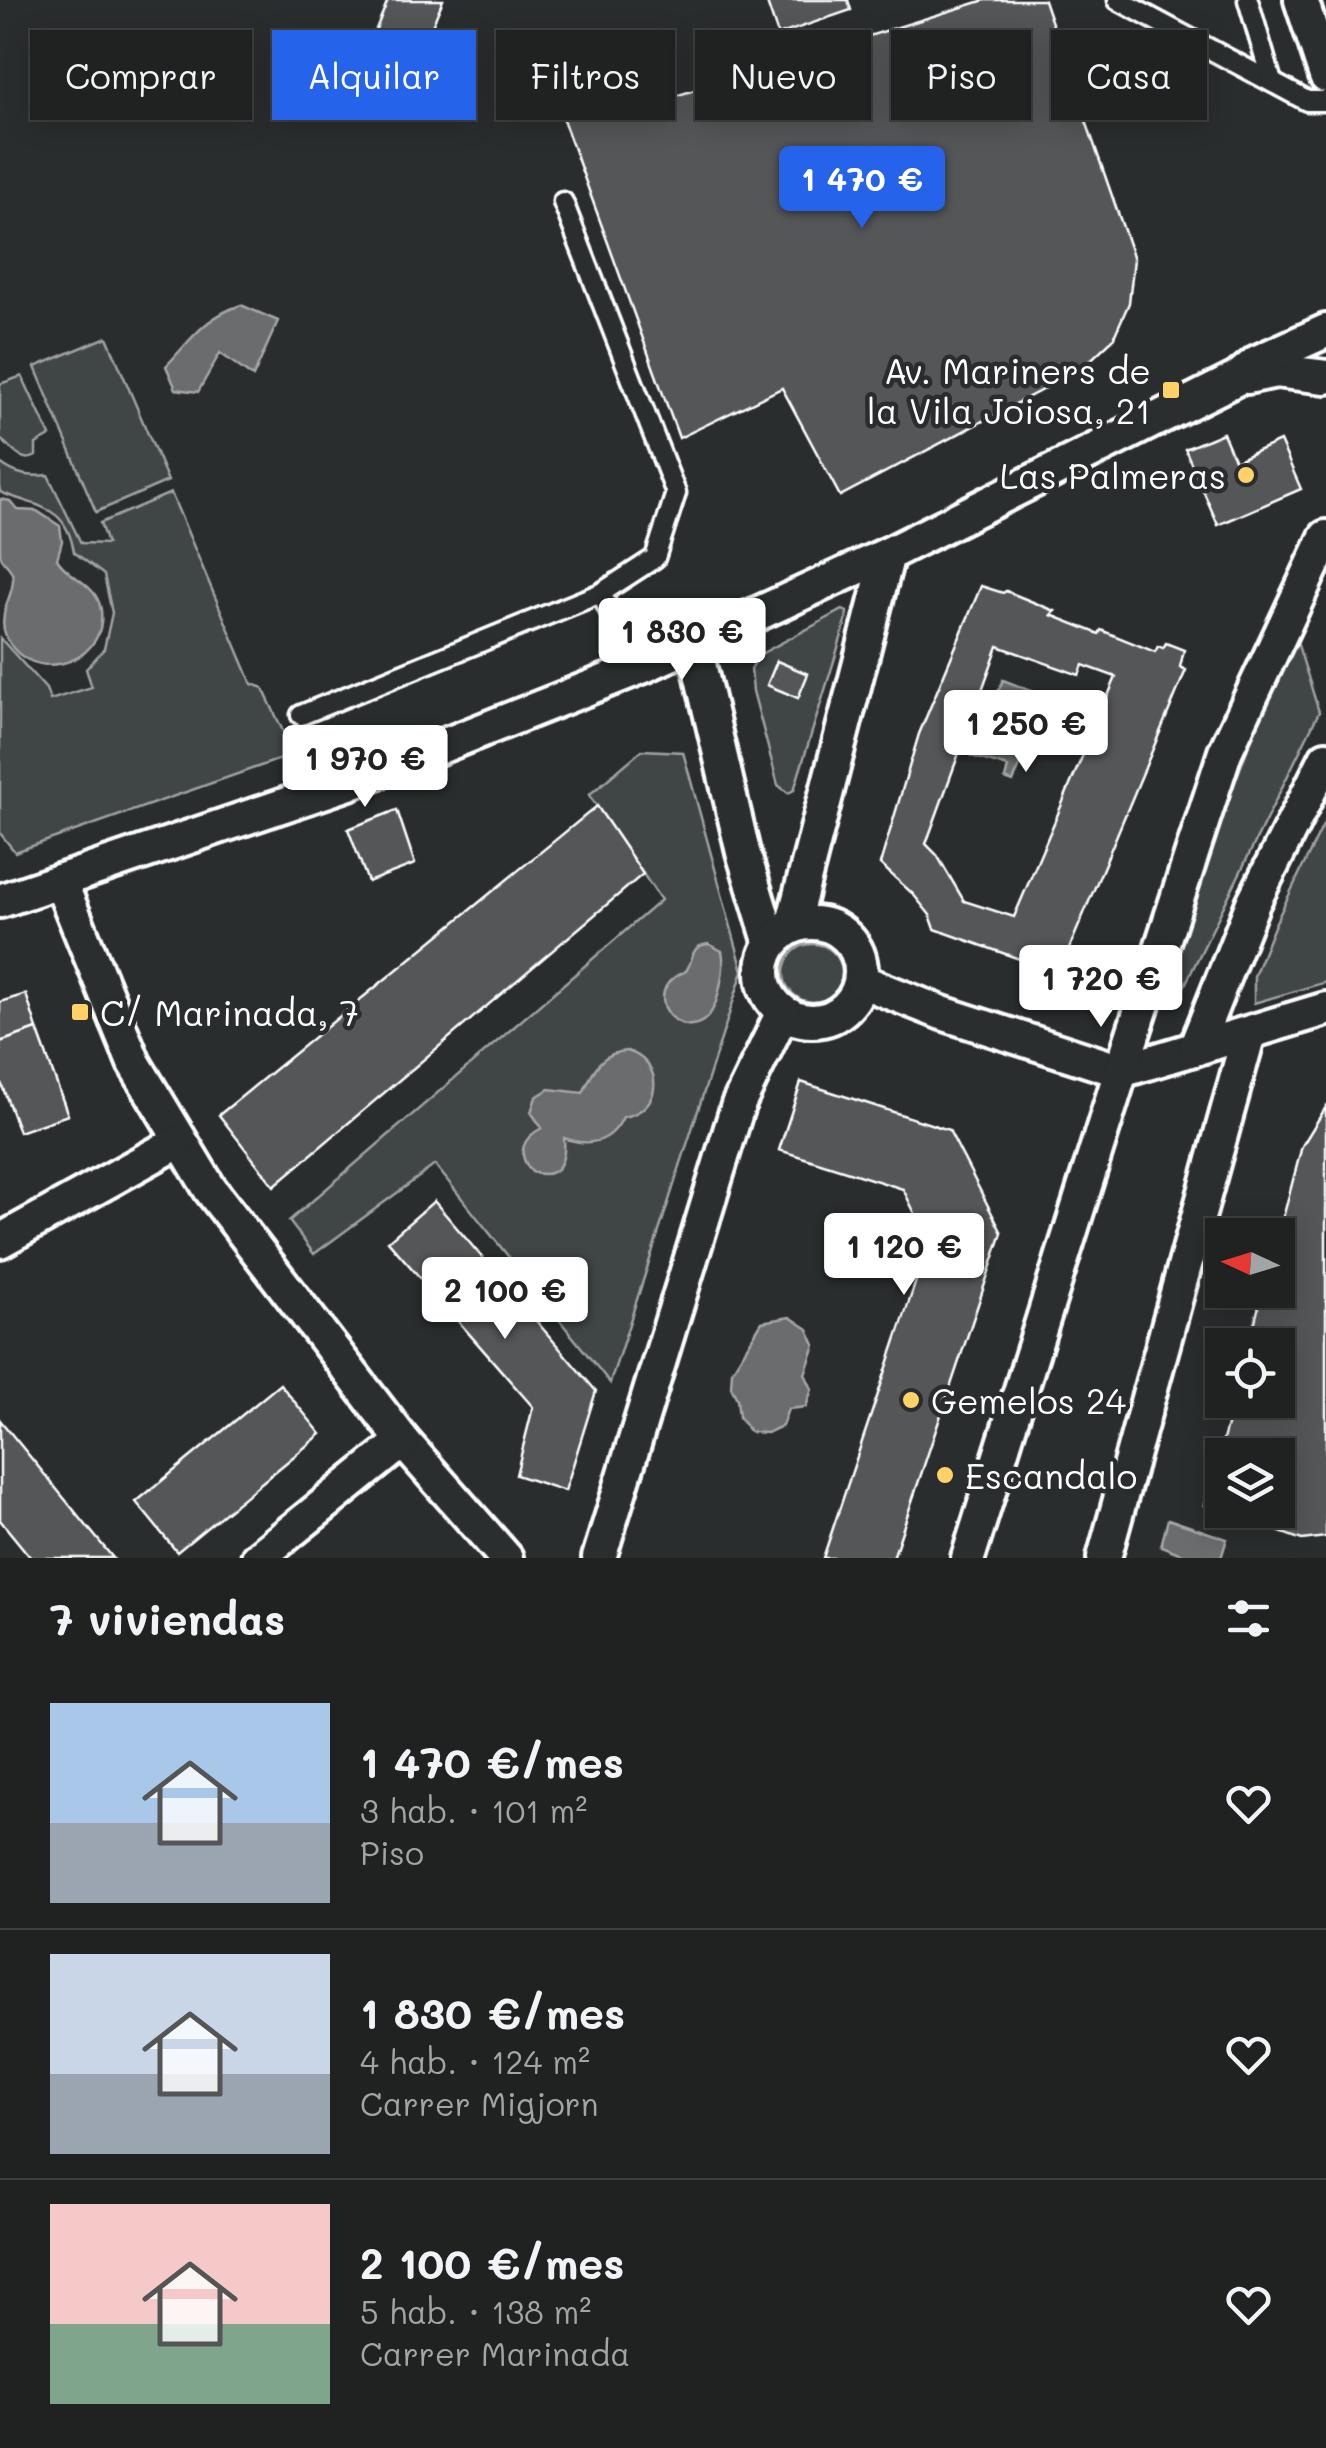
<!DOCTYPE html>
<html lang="es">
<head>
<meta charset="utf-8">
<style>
  body { margin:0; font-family:Mali,sans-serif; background:#282a2a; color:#f1f3f6; height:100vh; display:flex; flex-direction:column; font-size:38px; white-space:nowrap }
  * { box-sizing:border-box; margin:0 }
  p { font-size:32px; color:#a2a4a5 }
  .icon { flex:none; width:55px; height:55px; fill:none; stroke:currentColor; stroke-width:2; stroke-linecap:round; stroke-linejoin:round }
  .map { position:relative; height:1558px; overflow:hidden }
  .details { display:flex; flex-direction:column; background:#202222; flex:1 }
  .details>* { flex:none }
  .banner { position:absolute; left:30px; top:30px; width:1268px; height:90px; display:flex; gap:20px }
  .needle { width:65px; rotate:274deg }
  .fabs { position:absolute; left:1205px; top:1218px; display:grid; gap:20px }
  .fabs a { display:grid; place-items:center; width:90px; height:90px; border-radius:0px; background:#202222; box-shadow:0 5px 25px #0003,0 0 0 2px #3d3f40; font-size:50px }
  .price { position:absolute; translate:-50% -85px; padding:0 22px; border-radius:10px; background:#fff; color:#222; font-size:32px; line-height:65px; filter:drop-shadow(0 2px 5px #0008) }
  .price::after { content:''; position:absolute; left:50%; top:60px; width:30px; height:22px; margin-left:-15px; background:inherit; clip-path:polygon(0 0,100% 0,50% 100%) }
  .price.active { background:#2563eb; color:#fff }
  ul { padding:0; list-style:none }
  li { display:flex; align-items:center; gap:30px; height:250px; padding:0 50px }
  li+li { border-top:2px solid #3d3f40 }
  li span { display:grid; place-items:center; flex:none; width:280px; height:200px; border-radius:0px; color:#555 }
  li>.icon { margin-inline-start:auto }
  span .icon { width:120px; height:120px; fill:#fffc; stroke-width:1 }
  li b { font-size:42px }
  h2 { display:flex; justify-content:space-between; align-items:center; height:120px; padding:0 50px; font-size:42px }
  .chip { padding:0 35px; border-radius:0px; background:#202222; box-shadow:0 5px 25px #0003,0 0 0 2px #3d3f40; font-size:35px; line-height:90px }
  .chip.active { background:#2563eb; color:#fff }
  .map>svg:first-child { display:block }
</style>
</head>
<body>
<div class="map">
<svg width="1326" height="1558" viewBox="0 0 1326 1558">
  <rect width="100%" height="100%" fill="#2a2d2e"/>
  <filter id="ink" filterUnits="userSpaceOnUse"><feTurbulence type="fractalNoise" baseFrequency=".01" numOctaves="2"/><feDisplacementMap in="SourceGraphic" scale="20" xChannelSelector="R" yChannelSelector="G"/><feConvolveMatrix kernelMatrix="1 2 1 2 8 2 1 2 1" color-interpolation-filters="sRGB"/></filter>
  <g filter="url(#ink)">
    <g fill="#414445" stroke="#a0a2a2" stroke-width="2.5">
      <path d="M 107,337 L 168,481 L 96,512 L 35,367 Z"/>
      <path d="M 22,376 L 50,436 L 36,444 L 36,456 C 21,465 12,447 0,439 L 0,384 Z"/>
      <path d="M 0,463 C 16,475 28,477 48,475 L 81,543 L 107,544 L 100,523 L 171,493 L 252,684 L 263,688 L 287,740 L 286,757 L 15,852 L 0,833 L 0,638 L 46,689 L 50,700 L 92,687 L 86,669 L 104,649 L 112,613 L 104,575 L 74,552 C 66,504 38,508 0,492 Z"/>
      <path d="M 843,610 L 847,612 L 846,622 L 794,790 L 788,793 L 778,785 L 753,691 L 751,669 L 759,655 Z"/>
      <path d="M 1293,629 L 1319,712 L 1180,995 L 1171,995 L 1161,978 Z"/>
      <path d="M 642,750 L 683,752 L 743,971 L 610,1383 L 435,1165 L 314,1254 L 289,1221 L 661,900 L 589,795 Z"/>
      <path d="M 1326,819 L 1326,982 L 1254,1003 L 1254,976 L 1275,924 Z"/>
      <circle cx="813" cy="973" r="29"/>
    </g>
    <g fill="#6a6c6d" stroke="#a6a7a7" stroke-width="2.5">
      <path d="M 241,305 L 278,321 L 253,377 L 220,353 L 198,392 L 176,389 L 166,366 C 192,339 203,318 241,305 Z"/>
      <path d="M 0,499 L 10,501 L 18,510 L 37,511 L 60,526 L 62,541 L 57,559 C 69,579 97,583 101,610 C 108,668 21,688 4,630 C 0,608 13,597 13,579 C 13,566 1,564 0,553 C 0,535 0,516 0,499 Z"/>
      <path d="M 1003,680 L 1034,692 L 1023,723 L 1036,728 L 1013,782 L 1005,779 L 1008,767 L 971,756 Z"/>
      <path d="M 709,944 L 722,951 C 725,964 722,978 719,991 C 703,1067 625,996 686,971 C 695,958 689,946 709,944 Z"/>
      <path d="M 627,1051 C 665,1062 663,1111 623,1117 C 611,1143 589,1147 564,1138 C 566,1159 560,1181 532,1172 C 516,1154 522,1138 542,1128 L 531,1112 L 536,1097 L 549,1089 L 583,1093 C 593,1071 600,1052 627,1051 Z"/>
      <path d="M 790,1317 L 808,1329 L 815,1345 L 805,1374 L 812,1389 L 806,1407 L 788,1409 L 782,1426 L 767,1433 L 750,1432 L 739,1417 L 737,1399 L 731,1387 L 732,1371 L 762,1322 Z"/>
      <path d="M 1168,1519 L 1227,1539 L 1221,1558 L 1192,1558 L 1161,1546 Z"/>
    </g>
    <g fill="#555758" stroke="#fff" stroke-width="2.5" fill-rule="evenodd">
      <path d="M 388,0 L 443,0 L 411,77 L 364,58 Z"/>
      <path d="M 766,0 L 848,0 L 851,10 L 778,35 Z"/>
      <path d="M 985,0 L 1044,0 L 1134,259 L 1129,303 L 1113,339 L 1080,370 L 840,496 L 782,388 L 679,438 L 552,89 L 651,54 L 669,98 Z"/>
      <path d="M 1223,433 L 1235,461 L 1280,441 L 1301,489 L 1218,525 L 1185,449 Z"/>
      <path d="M 981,586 L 1003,593 L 1006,591 L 1055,611 L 1051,615 L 1099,634 L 1101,630 L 1155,652 L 1158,646 L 1163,648 L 1166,643 L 1184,650 L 1180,667 L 1186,670 L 1059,973 L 935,929 L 930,915 L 913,894 L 880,864 L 919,734 ZM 998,646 L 1079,675 L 1083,665 L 1116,677 L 1014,917 L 964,901 L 937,855 L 926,844 Z"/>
      <path d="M 777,661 L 808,674 L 798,698 L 767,685 Z"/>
      <path d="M 597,806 L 643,874 L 274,1186 L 219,1115 Z"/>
      <path d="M 397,810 L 415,864 L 368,882 L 348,829 Z"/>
      <path d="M 26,994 L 37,1029 L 0,1042 L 0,1002 Z"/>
      <path d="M 37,1029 L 68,1115 L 19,1132 L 0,1080 L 0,1042 Z"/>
      <path d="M 801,1082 L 949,1130 L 1002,1233 L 893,1558 L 823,1558 L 929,1242 L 903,1189 L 779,1150 Z"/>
      <path d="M 1326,1107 L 1326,1537 L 1302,1540 L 1205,1505 L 1234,1400 L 1278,1400 L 1278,1345 L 1249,1345 L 1263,1290 L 1278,1290 L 1278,1237 L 1302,1146 ZM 1222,1455 L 1278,1455 L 1278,1510 L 1222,1510 Z"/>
      <path d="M 434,1201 L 596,1391 L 565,1491 L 516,1475 L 533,1407 L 388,1241 Z"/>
      <path d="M 280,1384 L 321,1434 L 177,1552 L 136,1502 Z"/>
      <path d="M 0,1420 L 113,1558 L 31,1558 L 0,1520 Z"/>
    </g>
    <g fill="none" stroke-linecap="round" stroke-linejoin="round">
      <defs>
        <g id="lane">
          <path d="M 1118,0 L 1307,101 L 1326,101"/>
          <path d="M 1248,0 L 1272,82"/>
          <path d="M 563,202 L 676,493 L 655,558 L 601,593"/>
          <path d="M 301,715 L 601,593 L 617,627 L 644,666"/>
        </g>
        <g id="street">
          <path d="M 1301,0 L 1326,76"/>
          <path d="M 1247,377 L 1276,371 L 1326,377"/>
          <path d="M 694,643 L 743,852 L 771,944"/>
          <path d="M 60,881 L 134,1063 L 210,1189 L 403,1441 L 506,1558"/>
          <path d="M 0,901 L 349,783 L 644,666 L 888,554 L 1238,378 L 1257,362 L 1326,331"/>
          <circle cx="812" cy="972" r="49"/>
          <path d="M 792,927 L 888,554"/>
          <path d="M 861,981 L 942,1013 L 1121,1071 L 1326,1009"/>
          <path d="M 1195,1049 L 1253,903 L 1326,758"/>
          <path d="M 0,1241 L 180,1141"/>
          <path d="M 258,1558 L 403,1441"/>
          <path d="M 599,1558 L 738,1105 L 783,1012"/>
          <path d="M 968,1558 L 1121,1071 L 1225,752 L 1326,537"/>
          <path d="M 1104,1558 L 1249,1033"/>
        </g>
      </defs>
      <use href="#lane" stroke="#fff" stroke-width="25"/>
      <use href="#street" stroke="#fff" stroke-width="40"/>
      <use href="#lane" stroke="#2a2d2e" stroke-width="18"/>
      <use href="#street" stroke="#2a2d2e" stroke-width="32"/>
    </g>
  </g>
  <g fill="#ffd166" stroke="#2a2d2e" stroke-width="4">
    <rect x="1161" y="380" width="20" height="20" rx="5"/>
    <circle cx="1246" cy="475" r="10"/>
    <rect x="70" y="1002" width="20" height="20" rx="5"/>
    <circle cx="911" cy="1400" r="10"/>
    <circle cx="945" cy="1475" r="10"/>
  </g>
  <g text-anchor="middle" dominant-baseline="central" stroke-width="9" stroke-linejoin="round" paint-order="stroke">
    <g font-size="35" fill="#fff" stroke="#2a2d2e" text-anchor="start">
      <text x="1151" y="370" text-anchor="end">Av. Mariners de<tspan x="1151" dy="40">la Vila Joiosa, 21</tspan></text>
      <text x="1226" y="475" text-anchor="end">Las Palmeras</text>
      <text x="100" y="1012">C/ Marinada, 7</text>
      <text x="931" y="1400">Gemelos 24</text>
      <text x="965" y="1475">Escandalo</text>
    </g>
  </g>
</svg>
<div class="fabs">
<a><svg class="needle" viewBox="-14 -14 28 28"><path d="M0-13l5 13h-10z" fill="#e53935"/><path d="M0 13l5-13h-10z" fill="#a2a4a5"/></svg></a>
<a><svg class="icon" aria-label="locate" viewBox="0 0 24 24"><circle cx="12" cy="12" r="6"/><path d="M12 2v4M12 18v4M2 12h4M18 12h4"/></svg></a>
<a><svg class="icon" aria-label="layers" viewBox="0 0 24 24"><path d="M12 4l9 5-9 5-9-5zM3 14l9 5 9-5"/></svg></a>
</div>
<b class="price active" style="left:862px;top:231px">1 470 €</b>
<b class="price" style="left:682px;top:683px">1 830 €</b>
<b class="price" style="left:1026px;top:775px">1 250 €</b>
<b class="price" style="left:365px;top:810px">1 970 €</b>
<b class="price" style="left:1101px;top:1030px">1 720 €</b>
<b class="price" style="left:904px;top:1298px">1 120 €</b>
<b class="price" style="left:505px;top:1342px">2 100 €</b>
<div class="banner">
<a class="chip">Comprar</a>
<a class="chip active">Alquilar</a>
<a class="chip">Filtros</a>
<a class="chip">Nuevo</a>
<a class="chip">Piso</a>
<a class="chip">Casa</a>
</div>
</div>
<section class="details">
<h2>7 viviendas<svg class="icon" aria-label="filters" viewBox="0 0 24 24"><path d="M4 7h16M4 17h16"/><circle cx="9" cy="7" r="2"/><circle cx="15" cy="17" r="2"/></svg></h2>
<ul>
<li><span style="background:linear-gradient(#a9c7e8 60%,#9aa5b1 0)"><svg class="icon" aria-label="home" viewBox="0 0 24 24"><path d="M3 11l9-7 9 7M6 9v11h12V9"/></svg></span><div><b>1 470 €/mes</b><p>3 hab. · 101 m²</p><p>Piso</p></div><svg class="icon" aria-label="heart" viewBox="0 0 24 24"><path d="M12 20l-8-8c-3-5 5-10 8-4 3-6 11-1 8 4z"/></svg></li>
<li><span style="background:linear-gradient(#c9d6e8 60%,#9aa5b1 0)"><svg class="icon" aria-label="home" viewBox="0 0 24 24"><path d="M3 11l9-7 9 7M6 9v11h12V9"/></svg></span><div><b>1 830 €/mes</b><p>4 hab. · 124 m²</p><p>Carrer Migjorn</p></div><svg class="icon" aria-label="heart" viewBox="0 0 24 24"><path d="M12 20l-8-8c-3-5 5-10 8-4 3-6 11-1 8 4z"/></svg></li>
<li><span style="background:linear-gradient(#f6c9c9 60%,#7fa58c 0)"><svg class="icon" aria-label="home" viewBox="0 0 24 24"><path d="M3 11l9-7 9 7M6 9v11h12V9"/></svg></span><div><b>2 100 €/mes</b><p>5 hab. · 138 m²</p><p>Carrer Marinada</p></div><svg class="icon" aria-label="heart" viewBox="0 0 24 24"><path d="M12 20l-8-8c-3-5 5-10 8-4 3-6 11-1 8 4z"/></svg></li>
</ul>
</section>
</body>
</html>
